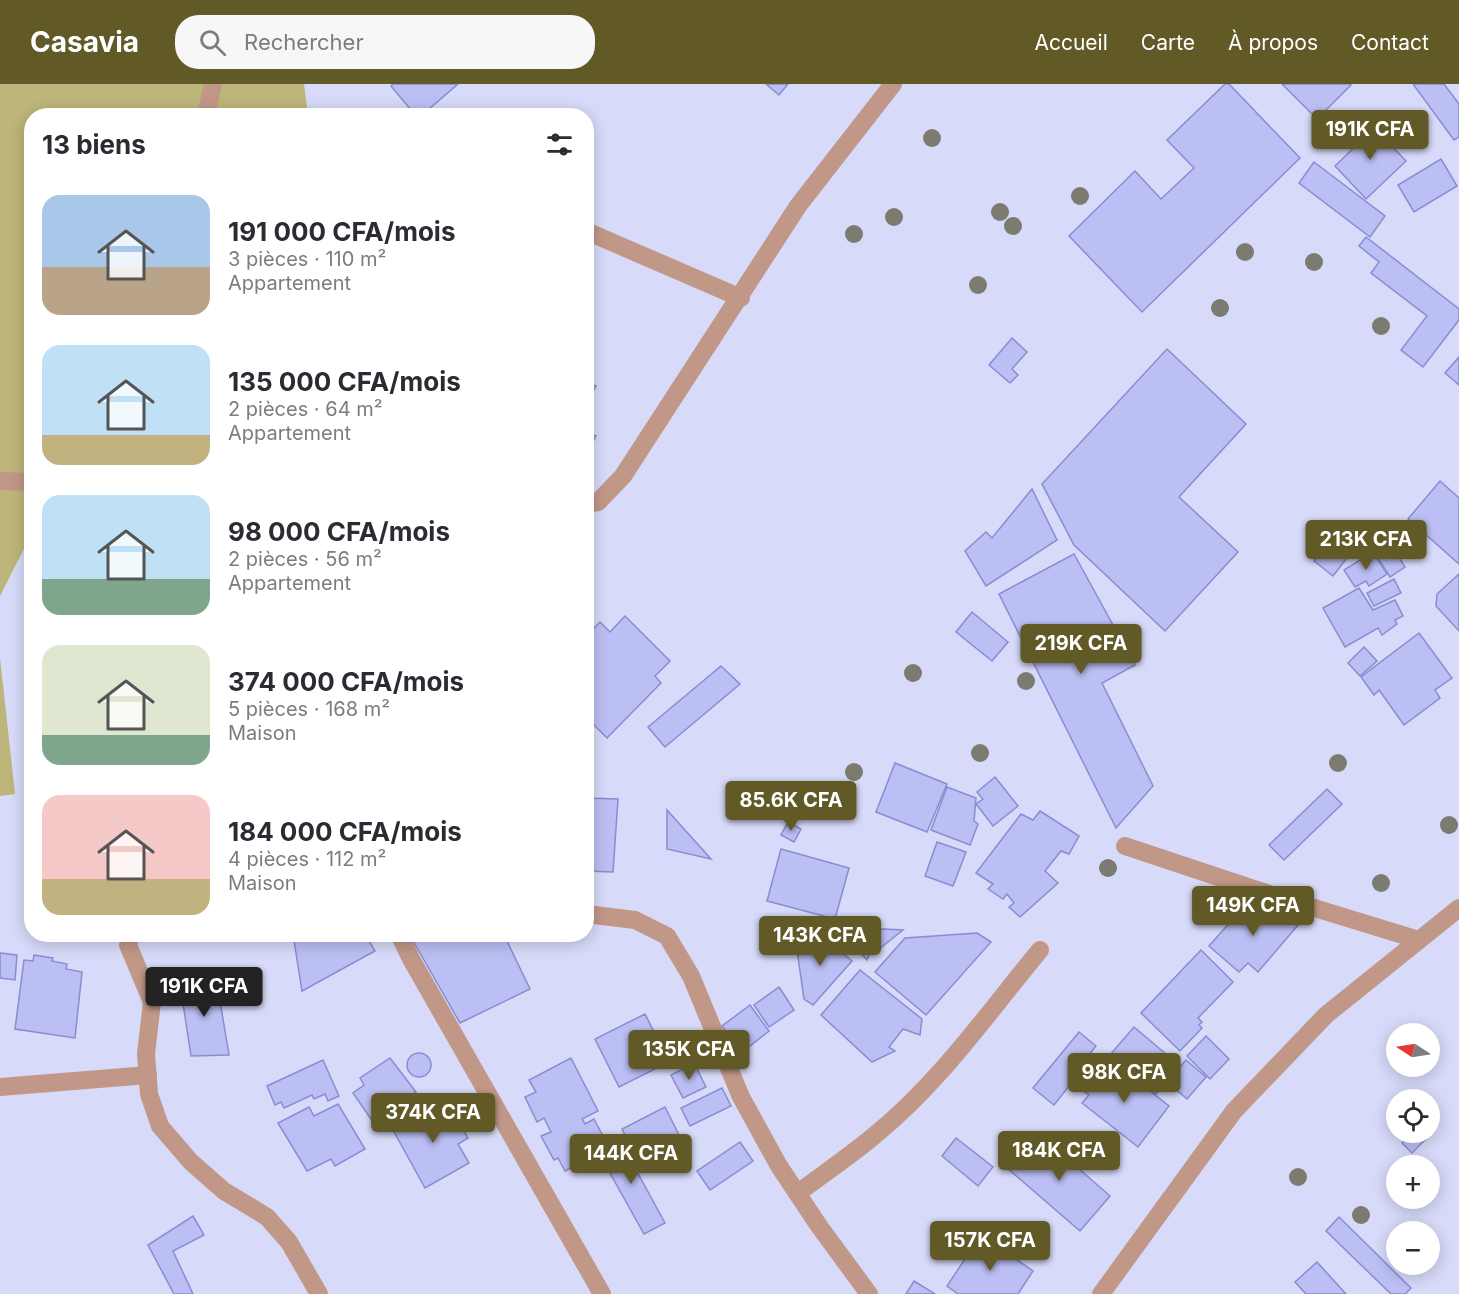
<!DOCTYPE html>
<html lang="fr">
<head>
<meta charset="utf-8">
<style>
  body { margin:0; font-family:Inter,sans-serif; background:#f7f7f7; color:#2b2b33; height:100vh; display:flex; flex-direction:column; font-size:22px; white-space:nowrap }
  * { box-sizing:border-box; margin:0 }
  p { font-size:20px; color:#7c7c81 }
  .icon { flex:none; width:33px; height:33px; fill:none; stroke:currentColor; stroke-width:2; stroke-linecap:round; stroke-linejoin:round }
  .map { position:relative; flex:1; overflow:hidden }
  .details { position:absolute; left:24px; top:24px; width:570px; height:834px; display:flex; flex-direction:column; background:#fff; border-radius:24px; box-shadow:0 3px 15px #0003 }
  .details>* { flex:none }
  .needle { width:39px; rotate:282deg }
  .tools { position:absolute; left:1386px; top:939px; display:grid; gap:12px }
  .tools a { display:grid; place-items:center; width:54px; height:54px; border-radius:50%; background:#fff; box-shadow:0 3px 15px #0003; font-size:30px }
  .price { position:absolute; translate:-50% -51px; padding:0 14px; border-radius:6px; background:#615a26; color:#fff; font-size:20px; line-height:39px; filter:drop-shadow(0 2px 3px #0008) }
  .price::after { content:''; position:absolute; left:50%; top:36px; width:18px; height:14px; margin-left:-9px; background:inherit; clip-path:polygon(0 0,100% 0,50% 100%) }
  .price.on { background:#222; color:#fff }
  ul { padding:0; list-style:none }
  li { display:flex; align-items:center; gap:18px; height:150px; padding:0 18px }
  li span { display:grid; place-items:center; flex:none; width:168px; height:120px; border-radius:18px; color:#555 }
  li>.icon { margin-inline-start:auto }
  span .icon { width:72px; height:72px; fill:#fffc; stroke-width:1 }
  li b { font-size:26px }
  h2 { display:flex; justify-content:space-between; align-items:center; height:72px; padding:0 18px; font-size:26px }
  header { display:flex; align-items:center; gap:36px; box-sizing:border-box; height:84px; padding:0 30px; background:#615a26; color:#fff }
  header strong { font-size:28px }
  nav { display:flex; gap:33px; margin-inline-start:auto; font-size:21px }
  .search { width:420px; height:54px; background:#f7f7f7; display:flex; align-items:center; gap:15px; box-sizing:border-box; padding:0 21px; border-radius:24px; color:#7c7c81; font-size:22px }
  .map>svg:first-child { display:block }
</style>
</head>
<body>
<header>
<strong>Casavia</strong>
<div class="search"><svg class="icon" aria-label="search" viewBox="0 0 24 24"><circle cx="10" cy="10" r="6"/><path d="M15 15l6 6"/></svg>Rechercher</div>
<nav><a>Accueil</a><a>Carte</a><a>À propos</a><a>Contact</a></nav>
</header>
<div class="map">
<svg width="1459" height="1210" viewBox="0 0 1459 1210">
  <rect width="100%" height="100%" fill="#d7daf8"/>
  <g fill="#bdb579">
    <path d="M 0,0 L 304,0 L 308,31 L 32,32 L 31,451 L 0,512 Z"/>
    <path d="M 0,574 L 15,710 L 0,712 Z"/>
  </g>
  <g fill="#bbbff3" stroke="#898cd3" stroke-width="1.5">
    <path d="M 393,0 L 458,0 L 421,32 L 416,32 L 391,2 Z"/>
    <path d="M 766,0 L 788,0 L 779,11 Z"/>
    <path d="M 1225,0 L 1229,0 L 1300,74 L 1142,228 L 1069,152 L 1135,87 L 1161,115 L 1194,84 L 1167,56 Z"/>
    <path d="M 1282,0 L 1350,0 L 1351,1 L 1317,35 Z"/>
    <path d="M 1413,0 L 1444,0 L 1459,20 L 1459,53 L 1454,56 Z"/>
    <path d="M 1365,34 L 1406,77 L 1366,115 L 1335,82 L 1364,54 L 1355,45 Z"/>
    <path d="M 1441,75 L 1457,102 L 1414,128 L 1398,101 Z"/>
    <path d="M 1314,78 L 1385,132 L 1370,153 L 1299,99 Z"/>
    <path d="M 1366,153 L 1459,225 L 1459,236 L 1423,283 L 1401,266 L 1427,232 L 1371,189 L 1379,178 L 1359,162 Z"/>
    <path d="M 1012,254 L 1027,268 L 1012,285 L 1018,291 L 1010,299 L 989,281 Z"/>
    <path d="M 1167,265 L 1246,340 L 1179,413 L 1238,468 L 1165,547 L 1074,461 L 1042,400 Z"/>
    <path d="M 1459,273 L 1459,301 L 1445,289 Z"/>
    <path d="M 586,297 L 596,302 L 586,321 Z"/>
    <path d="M 586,348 L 596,352 L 587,370 L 586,370 Z"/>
    <path d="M 1440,397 L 1459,414 L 1459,480 L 1408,435 Z"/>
    <path d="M 1032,405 L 1057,456 L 986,502 L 965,467 L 986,448 L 992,454 Z"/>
    <path d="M 1342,442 L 1360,457 L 1333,492 L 1314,477 Z"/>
    <path d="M 1384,450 L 1405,483 L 1390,493 L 1369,460 Z"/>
    <path d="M 1373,468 L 1387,490 L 1369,502 L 1366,497 L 1355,503 L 1344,486 Z"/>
    <path d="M 1074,470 L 1135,581 L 1102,599 L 1153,702 L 1116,744 L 999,510 Z"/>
    <path d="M 1459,490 L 1459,547 L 1436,522 L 1437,510 Z"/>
    <path d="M 1394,495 L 1401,509 L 1374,522 L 1367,509 Z"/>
    <path d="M 1359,504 L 1373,526 L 1395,516 L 1403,532 L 1395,536 L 1397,540 L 1382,551 L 1378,544 L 1345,563 L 1323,524 Z"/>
    <path d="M 972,528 L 1008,558 L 992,577 L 956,548 Z"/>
    <path d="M 625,532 L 670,577 L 655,592 L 661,599 L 607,654 L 586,633 L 586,552 L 600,538 L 610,548 Z"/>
    <path d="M 1419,549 L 1452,594 L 1435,606 L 1440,614 L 1404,641 L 1379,606 L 1374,611 L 1361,593 Z"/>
    <path d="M 1364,563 L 1377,577 L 1360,592 L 1348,579 Z"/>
    <path d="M 721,582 L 740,600 L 665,663 L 648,643 Z"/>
    <path d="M 895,679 L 947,700 L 927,748 L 876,728 Z"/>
    <path d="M 995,693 L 1018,722 L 993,742 L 976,720 L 983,715 L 977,708 Z"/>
    <path d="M 947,703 L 976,714 L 974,737 L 978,740 L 970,761 L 931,746 Z"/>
    <path d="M 1327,705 L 1342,720 L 1284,776 L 1269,761 Z"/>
    <path d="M 586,714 L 618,715 L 613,788 L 586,787 Z"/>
    <path d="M 667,726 L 711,775 L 667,765 Z"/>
    <path d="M 1040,727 L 1079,752 L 1069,770 L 1061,767 L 1045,787 L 1058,799 L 1020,833 L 1009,823 L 1014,819 L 1007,810 L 1003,815 L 988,805 L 993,800 L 976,789 L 1021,730 L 1033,736 Z"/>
    <path d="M 788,738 L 801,745 L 794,758 L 781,751 Z"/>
    <path d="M 937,758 L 966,768 L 953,802 L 925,792 Z"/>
    <path d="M 781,765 L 849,784 L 835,835 L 767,817 Z"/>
    <path d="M 1249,817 L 1299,840 L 1258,888 L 1248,879 L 1239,888 L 1209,862 Z"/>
    <path d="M 862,844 L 903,846 L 879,865 L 873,862 L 867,876 L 853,862 Z"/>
    <path d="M 977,849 L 991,858 L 926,931 L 875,888 L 905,854 Z"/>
    <path d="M 293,850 L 365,850 L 375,867 L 302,907 Z"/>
    <path d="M 421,850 L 490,850 L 506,855 L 530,905 L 460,939 L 412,855 Z"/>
    <path d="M 836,856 L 834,862 L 852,877 L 813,921 L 804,915 L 796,859 Z"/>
    <path d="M 1201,866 L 1233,898 L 1198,934 L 1202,938 L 1199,941 L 1202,944 L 1180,967 L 1141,929 Z"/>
    <path d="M 0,869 L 17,871 L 15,896 L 0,894 Z"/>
    <path d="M 34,871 L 53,874 L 52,877 L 67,880 L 66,885 L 82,888 L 75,954 L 15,945 L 24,876 L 33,877 Z"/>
    <path d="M 860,886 L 922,935 L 920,951 L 903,945 L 889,963 L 895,967 L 872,978 L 821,931 Z"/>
    <path d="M 179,893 L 217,899 L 229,971 L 191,972 Z"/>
    <path d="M 779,903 L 794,926 L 769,943 L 754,921 Z"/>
    <path d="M 750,921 L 769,947 L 741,969 L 722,942 Z"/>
    <path d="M 645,930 L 669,978 L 619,1003 L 595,955 Z"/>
    <path d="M 1134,943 L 1179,981 L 1156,1010 L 1110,971 Z"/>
    <path d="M 1079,948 L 1096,962 L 1070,994 L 1073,997 L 1054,1021 L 1033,1004 Z"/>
    <path d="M 1206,952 L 1229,975 L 1210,995 L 1187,972 Z"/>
    <circle cx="419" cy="981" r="12"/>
    <path d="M 390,974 L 416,1008 L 405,1014 L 410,1022 L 375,1041 L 353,1009 L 364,1001 L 360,994 Z"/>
    <path d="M 571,974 L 598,1027 L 582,1035 L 585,1040 L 594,1035 L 605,1056 L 593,1062 L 597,1070 L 565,1087 L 558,1074 L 554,1076 L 541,1052 L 551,1048 L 544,1034 L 537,1038 L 525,1013 L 536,1008 L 529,996 Z"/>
    <path d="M 323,976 L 339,1012 L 328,1017 L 325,1010 L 314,1015 L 312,1011 L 284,1024 L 281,1018 L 275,1021 L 267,1002 Z"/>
    <path d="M 1186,976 L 1206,993 L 1187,1015 L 1167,998 Z"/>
    <path d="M 694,979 L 706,1003 L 683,1014 L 671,991 Z"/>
    <path d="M 1118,982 L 1169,1022 L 1138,1063 L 1082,1019 L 1089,1011 L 1082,1006 L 1099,984 L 1109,992 Z"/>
    <path d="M 722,1004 L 731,1022 L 690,1042 L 681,1024 Z"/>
    <path d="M 338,1020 L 365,1065 L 335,1082 L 331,1075 L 307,1087 L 278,1039 L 309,1023 L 314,1032 Z"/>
    <path d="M 434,1020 L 440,1032 L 451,1025 L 468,1054 L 458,1060 L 469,1079 L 425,1104 L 392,1044 Z"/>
    <path d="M 665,1023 L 689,1071 L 668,1082 L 660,1066 L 638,1077 L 622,1045 Z"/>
    <path d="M 1413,1048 L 1424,1048 L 1428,1053 L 1412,1069 L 1402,1059 Z"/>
    <path d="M 1038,1049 L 1110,1112 L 1080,1147 L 1007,1084 Z"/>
    <path d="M 618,1053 L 665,1139 L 644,1150 L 596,1064 Z"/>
    <path d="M 956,1054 L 993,1083 L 978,1102 L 942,1072 Z"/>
    <path d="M 740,1058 L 753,1077 L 710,1106 L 697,1087 Z"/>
    <path d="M 193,1132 L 204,1151 L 173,1167 L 193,1210 L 174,1210 L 148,1161 Z"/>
    <path d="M 1339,1133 L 1411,1204 L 1405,1210 L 1391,1210 L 1326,1147 Z"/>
    <path d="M 981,1151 L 1033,1187 L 1018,1210 L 958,1210 L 947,1202 Z"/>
    <path d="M 1317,1178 L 1346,1210 L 1306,1210 L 1295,1198 Z"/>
    <path d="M 914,1197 L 935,1210 L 906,1210 Z"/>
  </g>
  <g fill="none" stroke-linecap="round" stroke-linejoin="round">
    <g stroke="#c19788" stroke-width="18">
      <path d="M 206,32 L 213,0"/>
      <path d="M 586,147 L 741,214"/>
      <path d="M 0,397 L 32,398"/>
      <path d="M 586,420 L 598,418 L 623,392 L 798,122 L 893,0"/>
      <path d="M 1125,762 L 1272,811 L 1419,856"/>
      <path d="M 586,830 L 635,836 L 667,852 L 691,892 L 741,1013 L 779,1082 L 819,1142 L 869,1210"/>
      <path d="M 131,850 L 128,861 L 152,918 L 146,970 L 149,1010 L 160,1042 L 191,1078 L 224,1107 L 267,1133 L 289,1158 L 319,1210"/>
      <path d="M 399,850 L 411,875 L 602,1210"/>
      <path d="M 0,1003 L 148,991"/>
      <path d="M 798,1109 C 823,1090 850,1072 875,1051 C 939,999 988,929 1040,866"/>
      <path d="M 1101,1210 L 1234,1027 L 1326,931 L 1459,824"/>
    </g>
  </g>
  <g fill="#7c7b70">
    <circle cx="932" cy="54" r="9"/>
    <circle cx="1080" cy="112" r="9"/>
    <circle cx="1000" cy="128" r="9"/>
    <circle cx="894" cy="133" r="9"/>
    <circle cx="1013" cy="142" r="9"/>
    <circle cx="854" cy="150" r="9"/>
    <circle cx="1245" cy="168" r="9"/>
    <circle cx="1314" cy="178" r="9"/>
    <circle cx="978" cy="201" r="9"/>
    <circle cx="1220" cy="224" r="9"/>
    <circle cx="1381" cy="242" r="9"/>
    <circle cx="913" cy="589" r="9"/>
    <circle cx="1026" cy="597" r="9"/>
    <circle cx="980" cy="669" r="9"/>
    <circle cx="1338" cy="679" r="9"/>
    <circle cx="854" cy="688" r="9"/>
    <circle cx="1449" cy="741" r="9"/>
    <circle cx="1108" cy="784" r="9"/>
    <circle cx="1381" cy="799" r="9"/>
    <circle cx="1298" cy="1093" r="9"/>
    <circle cx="1361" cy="1131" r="9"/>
  </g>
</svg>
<div class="tools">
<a><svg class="needle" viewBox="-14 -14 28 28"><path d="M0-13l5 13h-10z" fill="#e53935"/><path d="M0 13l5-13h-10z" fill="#7c7c81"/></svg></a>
<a><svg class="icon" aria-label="locate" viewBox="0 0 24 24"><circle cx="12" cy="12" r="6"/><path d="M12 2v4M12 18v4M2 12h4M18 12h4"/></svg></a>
<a>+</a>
<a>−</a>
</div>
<b class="price" style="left:1370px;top:77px">191K CFA</b>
<b class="price" style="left:1366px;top:487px">213K CFA</b>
<b class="price" style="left:1081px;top:591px">219K CFA</b>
<b class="price" style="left:791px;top:748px">85.6K CFA</b>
<b class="price" style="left:1253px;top:853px">149K CFA</b>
<b class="price" style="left:820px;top:883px">143K CFA</b>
<b class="price on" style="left:204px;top:934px">191K CFA</b>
<b class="price" style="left:689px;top:997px">135K CFA</b>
<b class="price" style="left:1124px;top:1020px">98K CFA</b>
<b class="price" style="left:433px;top:1060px">374K CFA</b>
<b class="price" style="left:1059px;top:1098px">184K CFA</b>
<b class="price" style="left:631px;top:1101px">144K CFA</b>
<b class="price" style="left:990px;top:1188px">157K CFA</b>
<section class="details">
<h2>13 biens<svg class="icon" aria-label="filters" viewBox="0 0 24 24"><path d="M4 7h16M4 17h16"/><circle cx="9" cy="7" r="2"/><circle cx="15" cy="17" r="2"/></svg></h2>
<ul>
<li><span style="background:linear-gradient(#a9c7e8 60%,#b9a48a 0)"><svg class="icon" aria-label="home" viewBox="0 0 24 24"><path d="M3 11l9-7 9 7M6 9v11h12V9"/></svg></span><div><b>191 000 CFA/mois</b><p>3 pièces · 110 m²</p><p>Appartement</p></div></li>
<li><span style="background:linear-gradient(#bfe0f5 75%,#c2b280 0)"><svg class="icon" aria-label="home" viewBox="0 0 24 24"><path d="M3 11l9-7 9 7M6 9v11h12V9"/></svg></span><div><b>135 000 CFA/mois</b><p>2 pièces · 64 m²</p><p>Appartement</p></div></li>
<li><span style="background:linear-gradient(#bfe0f5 70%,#7fa58c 0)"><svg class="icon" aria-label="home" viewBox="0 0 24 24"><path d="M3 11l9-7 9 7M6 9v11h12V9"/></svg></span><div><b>98 000 CFA/mois</b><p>2 pièces · 56 m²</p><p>Appartement</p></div></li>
<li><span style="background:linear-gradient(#dfe7d0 75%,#7fa58c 0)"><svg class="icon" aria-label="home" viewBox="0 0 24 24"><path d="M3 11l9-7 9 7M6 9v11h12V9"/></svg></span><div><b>374 000 CFA/mois</b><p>5 pièces · 168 m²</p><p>Maison</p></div></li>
<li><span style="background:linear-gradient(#f6c9c9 70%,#c2b280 0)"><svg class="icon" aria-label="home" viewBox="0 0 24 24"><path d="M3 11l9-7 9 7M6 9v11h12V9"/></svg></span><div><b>184 000 CFA/mois</b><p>4 pièces · 112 m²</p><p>Maison</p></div></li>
</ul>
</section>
</div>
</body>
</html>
